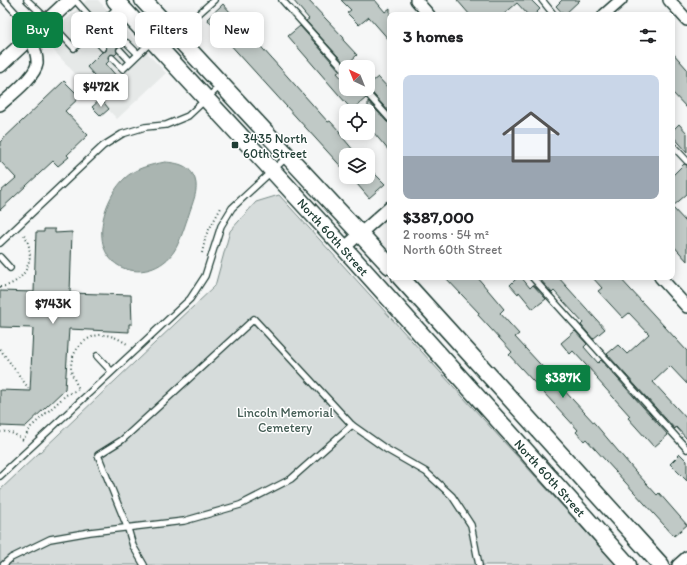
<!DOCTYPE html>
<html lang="en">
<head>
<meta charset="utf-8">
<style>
  body { margin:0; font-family:Itim,sans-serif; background:#f6f6f6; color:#202124; height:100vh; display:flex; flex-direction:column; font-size:15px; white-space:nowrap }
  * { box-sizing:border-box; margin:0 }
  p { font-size:13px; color:#757577 }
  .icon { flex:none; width:22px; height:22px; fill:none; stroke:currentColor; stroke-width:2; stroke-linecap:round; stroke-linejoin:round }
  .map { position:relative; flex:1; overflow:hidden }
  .drawer { position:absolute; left:387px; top:12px; width:288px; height:268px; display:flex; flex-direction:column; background:#fff; border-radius:8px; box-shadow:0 2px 10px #0003 }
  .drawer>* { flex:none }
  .hud { position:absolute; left:12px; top:12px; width:315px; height:36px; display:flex; gap:8px }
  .needle { width:26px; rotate:317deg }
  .buttons { position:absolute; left:339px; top:60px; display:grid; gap:8px }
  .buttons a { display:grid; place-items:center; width:36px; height:36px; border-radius:8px; background:#fff; box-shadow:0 2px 10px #0003; font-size:20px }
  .price { position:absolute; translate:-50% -34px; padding:0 9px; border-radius:4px; background:#fff; color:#222; font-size:13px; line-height:26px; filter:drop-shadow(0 1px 2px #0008) }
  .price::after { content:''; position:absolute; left:50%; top:24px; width:12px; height:9px; margin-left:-6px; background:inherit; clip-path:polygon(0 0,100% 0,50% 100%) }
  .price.selected { background:#0b8043; color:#fff }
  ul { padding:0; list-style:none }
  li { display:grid; align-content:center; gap:8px; height:212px; padding:0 16px }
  li span { display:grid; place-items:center; height:124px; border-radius:8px; color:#555 }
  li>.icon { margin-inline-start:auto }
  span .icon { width:72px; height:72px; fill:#fffc; stroke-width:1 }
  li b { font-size:17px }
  h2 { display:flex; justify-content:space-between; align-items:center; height:48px; padding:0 16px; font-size:17px }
  .pill { padding:0 14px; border-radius:8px; background:#fff; box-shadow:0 2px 10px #0003; font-size:14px; line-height:36px }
  .pill.selected { background:#0b8043; color:#fff }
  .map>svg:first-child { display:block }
</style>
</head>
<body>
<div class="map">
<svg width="687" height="565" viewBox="0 0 687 565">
  <rect width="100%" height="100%" fill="#f6f7f7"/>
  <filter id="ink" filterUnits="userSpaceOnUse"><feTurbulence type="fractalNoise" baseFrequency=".025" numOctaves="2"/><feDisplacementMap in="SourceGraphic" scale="8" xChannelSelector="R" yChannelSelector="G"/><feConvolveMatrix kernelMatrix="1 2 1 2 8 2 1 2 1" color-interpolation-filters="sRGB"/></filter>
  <g filter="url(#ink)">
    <path fill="#e6e9e8" d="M 87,0 L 98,0 L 166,73 L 117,119 L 44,40 Z"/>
    <path fill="#d6dcdb" stroke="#7a8c88" d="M 279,195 L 616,565 L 0,565 L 0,490 L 215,286 L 230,231 L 256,202 Z"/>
    <path fill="#aab5b1" stroke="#72857f" d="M 165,162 C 178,163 190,165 195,179 C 199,190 192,204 189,214 C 185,225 182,236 177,246 C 167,267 142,277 121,267 C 88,250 103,200 124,179 C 135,168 150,165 165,162 Z"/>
    <g fill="#c0c9c6" stroke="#1f3d34">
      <path d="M 293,0 L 308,0 L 344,38 L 343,40 L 357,55 L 346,65 L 306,21 L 309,19 Z"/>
      <path d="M 341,0 L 375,0 L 385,12 L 390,8 L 390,41 L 369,17 L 359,25 L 347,13 L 351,10 Z"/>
      <path d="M 457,0 L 531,0 L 540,9 L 534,15 L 528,15 L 517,3 L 503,15 L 470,15 Z"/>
      <path d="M 562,0 L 580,0 L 564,15 L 556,6 Z"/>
      <path d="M 223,4 L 328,122 L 330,121 L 340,132 L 339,133 L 354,151 L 349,155 L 346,155 L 346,172 L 207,19 Z"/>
      <path d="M 300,26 L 340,71 L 337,73 L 346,83 L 346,89 L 359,89 L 366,98 L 352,110 L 288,36 Z"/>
      <path d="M 123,36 L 126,39 L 123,42 L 124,46 L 117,47 L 117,53 L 115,55 L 109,55 L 108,57 L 109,61 L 106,64 L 118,78 L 106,89 L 87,67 L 102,52 L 106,51 L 106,45 L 108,43 L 112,44 L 114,43 L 116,37 L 120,38 Z"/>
      <path d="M 672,52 L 687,69 L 687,108 L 672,92 Z"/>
      <path d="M 378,77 L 390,90 L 390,113 L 368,88 L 368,85 Z"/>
      <path d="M 64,81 L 80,97 L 65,111 L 88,135 L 67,155 L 69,157 L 58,166 L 53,161 L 0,210 L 0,192 L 16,178 L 0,161 L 0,142 Z"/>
      <path d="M 101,99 L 109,109 L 101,116 L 92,107 Z"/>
      <path d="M 368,101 L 387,122 L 390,123 L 390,152 L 368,126 Z"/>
      <path d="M 679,124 L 687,133 L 687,152 L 672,135 L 672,131 Z"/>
      <path d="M 684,164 L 687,165 L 687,194 L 672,207 L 687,223 L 687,261 L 672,244 L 672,176 Z"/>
      <path d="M 368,167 L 385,184 L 369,198 L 351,177 L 368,177 Z"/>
      <path d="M 44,229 L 55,229 L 55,233 L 72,232 L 70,293 L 131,295 L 132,324 L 129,324 L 129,332 L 69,329 L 65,389 L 25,427 L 0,426 L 0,390 L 30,391 L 33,328 L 0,327 L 0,291 L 34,292 L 36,232 L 44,232 Z"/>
      <path d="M 445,277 L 477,277 L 504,309 L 500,313 L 519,334 L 515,337 L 596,425 L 635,471 L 657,495 L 659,493 L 687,525 L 674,536 L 586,439 L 584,441 L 576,432 L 578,430 L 509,355 L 512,352 L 478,315 L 479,313 Z"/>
      <path d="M 518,277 L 521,277 L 530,288 L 533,285 L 546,299 L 533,309 L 519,292 L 518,294 L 510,285 Z"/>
      <path d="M 542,277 L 558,277 L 605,329 L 593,339 L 581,325 L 583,323 L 554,291 L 552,293 L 540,279 Z"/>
      <path d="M 592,277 L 619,277 L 687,351 L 687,384 L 670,366 L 653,382 L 687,419 L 687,439 L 676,427 L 675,429 L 607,354 L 618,345 L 627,354 L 649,334 L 629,313 L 623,318 L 598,291 L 602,288 Z"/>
      <path d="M 575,331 L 587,344 L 584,347 L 598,363 L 601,360 L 668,435 L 654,447 L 628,418 L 630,416 L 597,379 L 598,378 L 573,351 L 570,354 L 561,343 Z"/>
      <path d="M 680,454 L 687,461 L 687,481 L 670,464 Z"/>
    </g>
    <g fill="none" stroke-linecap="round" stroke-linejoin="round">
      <defs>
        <g id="service">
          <path d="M 4,0 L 34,33"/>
          <path d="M 27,0 L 48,20 L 74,48 L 98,26 L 75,0"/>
          <path d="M 282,0 L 346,71"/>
          <path d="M 542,0 L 554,15"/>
          <path d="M 105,19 L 119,34"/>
          <path d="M 90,33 L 103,48"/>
          <path d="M 176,34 L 214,0"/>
          <path d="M 111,40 L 98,26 L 118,7"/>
          <path d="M 127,43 L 138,54"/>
          <path d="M 120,50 L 130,61"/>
          <path d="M 112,58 L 123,69 L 152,41"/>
          <path d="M 363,89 L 390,119"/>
          <path d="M 672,145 L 687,161"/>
          <path d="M 0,243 L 103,146 L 122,134 L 145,127 L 166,125 L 188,116 L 221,85"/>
          <path d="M 0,257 L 10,268"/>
          <path d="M 532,277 L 687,449"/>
          <path d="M 97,356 L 111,371"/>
          <path d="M 0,476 L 190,299 L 205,276 L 221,226 L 232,208 L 287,157"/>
          <path d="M 3,565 L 11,558 L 50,539 L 90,532 L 184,521 L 240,505 L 291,479 L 352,425"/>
          <path d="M 144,565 L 133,546 L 128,529 L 98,455 L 122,440 L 254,319 L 352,425 L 386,449 L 426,472 L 452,496 L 471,525 L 479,565"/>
        </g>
        <g id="minor">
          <path d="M 416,0 L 429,15"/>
          <path d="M 669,0 L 687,20"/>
          <path d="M 604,15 L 621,0"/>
          <path d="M 0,105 C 10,96 35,77 37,64 C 38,54 33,45 30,37"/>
          <path d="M 344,248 L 390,207"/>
          <path d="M 660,277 L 687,307"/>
          <path d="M 678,565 L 687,557"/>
        </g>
        <path id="tertiary" d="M 0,65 L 70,0"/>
        <g id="secondary">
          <path d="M 115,0 L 344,248 L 628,565"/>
          <path d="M 143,0 L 390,266"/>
          <path d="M 400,277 L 661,565"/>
        </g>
      </defs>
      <use href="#service" stroke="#1f3d34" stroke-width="8"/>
      <use href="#minor" stroke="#1f3d34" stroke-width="14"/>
      <use href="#tertiary" stroke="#1f3d34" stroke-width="17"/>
      <use href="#secondary" stroke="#1f3d34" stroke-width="19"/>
      <g stroke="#1f3d34" stroke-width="2" stroke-dasharray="1 3" stroke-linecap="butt">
        <path d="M 202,253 L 206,235 L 222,206"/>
        <path d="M 0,287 C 27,284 38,254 23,233"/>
        <path d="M 0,349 L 29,389"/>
        <path d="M 0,432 C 10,431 15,434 23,440 L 31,427 L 66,395 L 79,389 C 76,383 72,376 71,369 C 70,349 90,330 110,336 C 116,337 122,341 127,344 L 129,343"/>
      </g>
      <use href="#service" stroke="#fff" stroke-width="5.5"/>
      <use href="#minor" stroke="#fff" stroke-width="11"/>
      <use href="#tertiary" stroke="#fff" stroke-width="14"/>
      <use href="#secondary" stroke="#fff" stroke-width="16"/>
    </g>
  </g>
  <rect fill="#1f3d34" stroke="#fff" stroke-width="1.5" x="231" y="141" width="8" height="8" rx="2"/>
  <g text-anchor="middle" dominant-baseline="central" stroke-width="3" stroke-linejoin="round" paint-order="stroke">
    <g font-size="13" fill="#1f3d34" stroke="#fff" text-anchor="start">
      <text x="243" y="138">3435 North<tspan x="243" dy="15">60th Street</tspan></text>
    </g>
    <g font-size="13" fill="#1f3d34" stroke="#fff">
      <text transform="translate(333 237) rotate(48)">North 60th Street</text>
      <text transform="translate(550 478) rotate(48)">North 60th Street</text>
    </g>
    <g font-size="13" fill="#445d55" stroke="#fff">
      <text x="285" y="412">Lincoln Memorial<tspan x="285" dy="15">Cemetery</tspan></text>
    </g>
  </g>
</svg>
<div class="buttons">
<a><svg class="needle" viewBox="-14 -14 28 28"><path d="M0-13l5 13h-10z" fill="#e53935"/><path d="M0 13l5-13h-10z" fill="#757577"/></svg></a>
<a><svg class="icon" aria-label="locate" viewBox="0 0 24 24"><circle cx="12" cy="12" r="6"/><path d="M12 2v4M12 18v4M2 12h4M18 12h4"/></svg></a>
<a><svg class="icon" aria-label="layers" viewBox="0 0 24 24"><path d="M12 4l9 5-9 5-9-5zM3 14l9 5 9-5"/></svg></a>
</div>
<b class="price" style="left:101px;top:108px">$472K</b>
<b class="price" style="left:53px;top:325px">$743K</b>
<b class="price selected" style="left:563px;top:399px">$387K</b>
<div class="hud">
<a class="pill selected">Buy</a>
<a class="pill">Rent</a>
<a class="pill">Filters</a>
<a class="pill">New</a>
</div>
<section class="drawer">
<h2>3 homes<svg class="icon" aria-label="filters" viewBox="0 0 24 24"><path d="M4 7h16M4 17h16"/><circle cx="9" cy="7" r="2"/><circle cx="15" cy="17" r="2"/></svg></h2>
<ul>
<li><span style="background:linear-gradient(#c9d6e8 65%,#9aa5b1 0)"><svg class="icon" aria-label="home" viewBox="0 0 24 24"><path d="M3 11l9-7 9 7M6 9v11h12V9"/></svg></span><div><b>$387,000</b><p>2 rooms · 54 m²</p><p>North 60th Street</p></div></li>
</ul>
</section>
</div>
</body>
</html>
